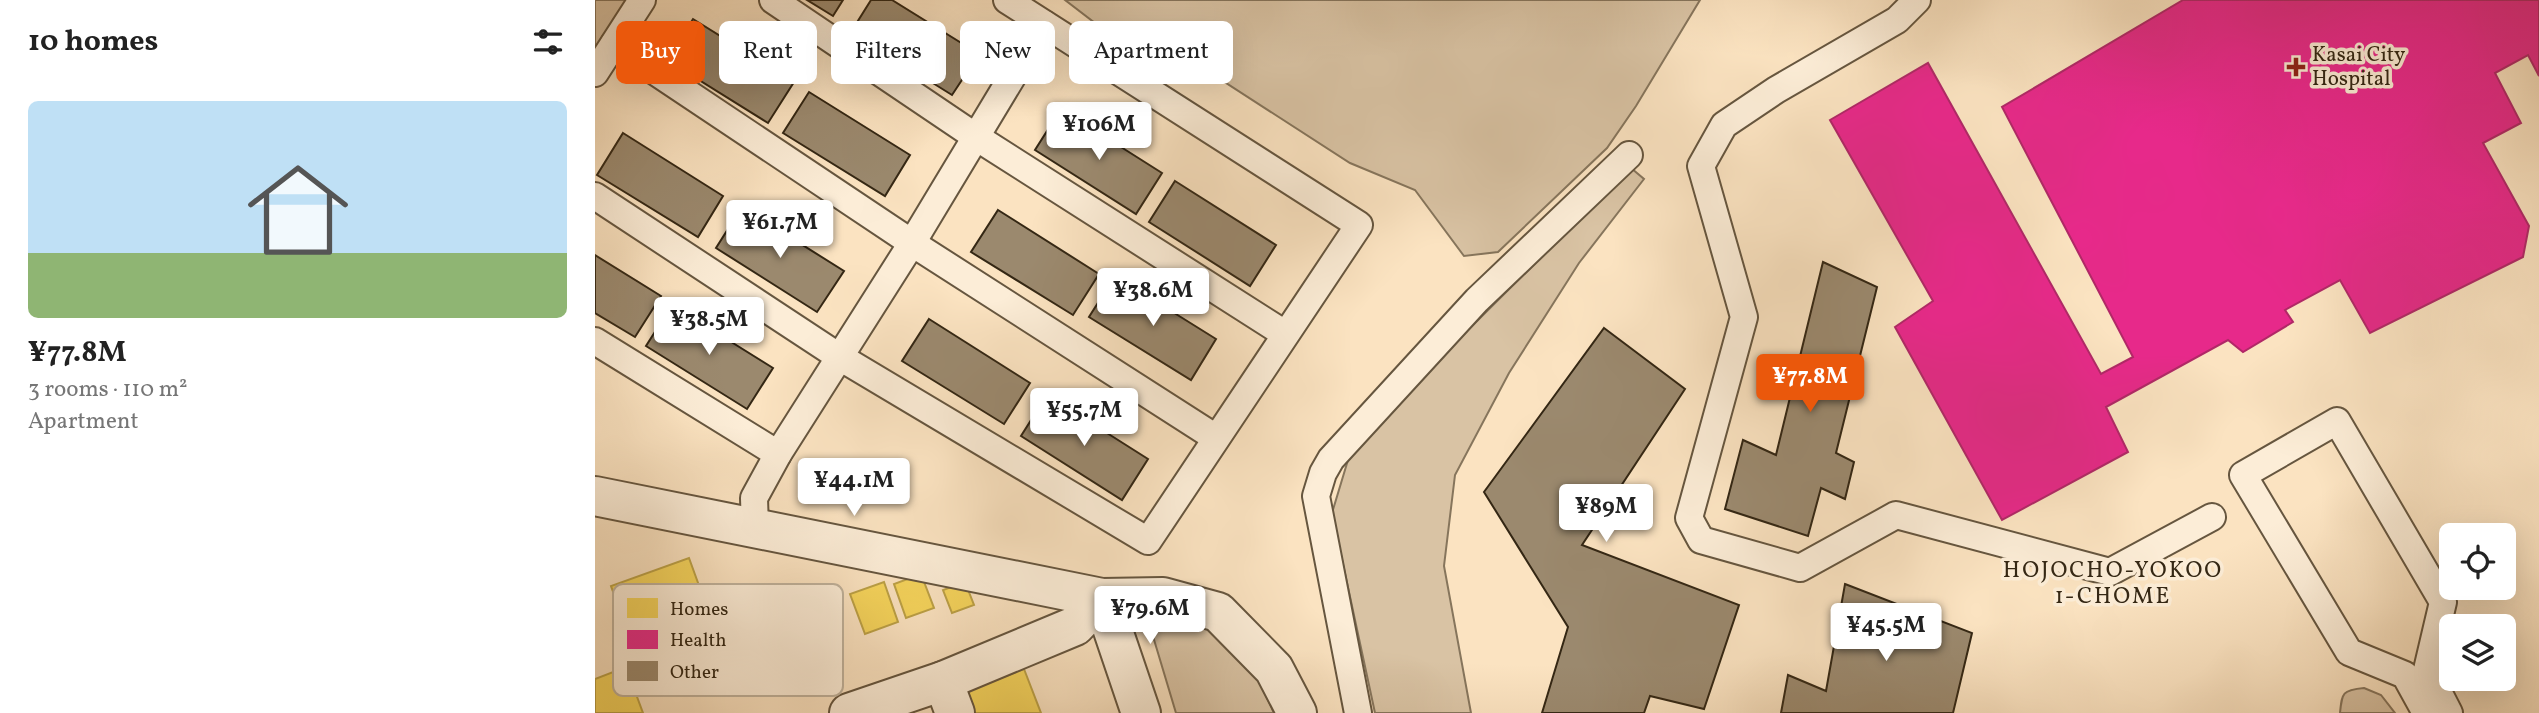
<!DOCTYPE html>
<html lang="en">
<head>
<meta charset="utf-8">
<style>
  body { margin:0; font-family:Vollkorn,serif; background:#f6f6f6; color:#222; height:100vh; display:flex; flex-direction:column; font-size:26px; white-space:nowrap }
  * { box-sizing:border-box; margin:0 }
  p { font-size:23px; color:#767676 }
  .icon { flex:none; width:38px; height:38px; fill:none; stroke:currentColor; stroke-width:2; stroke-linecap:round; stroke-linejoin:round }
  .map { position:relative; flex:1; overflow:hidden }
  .details { display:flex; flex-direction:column; background:#fff; width:595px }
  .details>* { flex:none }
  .guide { position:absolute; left:21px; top:21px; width:665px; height:63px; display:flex; gap:14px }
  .tools { position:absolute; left:1844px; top:523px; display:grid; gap:14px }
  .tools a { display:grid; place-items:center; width:77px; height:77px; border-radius:10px; background:#fff; box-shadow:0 7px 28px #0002; font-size:35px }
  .price { position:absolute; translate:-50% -60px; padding:0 16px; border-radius:7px; background:#fff; color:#222; font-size:23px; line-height:46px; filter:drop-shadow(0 2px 4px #0008) }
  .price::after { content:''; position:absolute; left:50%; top:42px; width:21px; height:16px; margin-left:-10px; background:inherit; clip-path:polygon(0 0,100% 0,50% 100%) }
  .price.current { background:#ea580c; color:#fff }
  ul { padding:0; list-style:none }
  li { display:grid; align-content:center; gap:14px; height:371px; padding:0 28px }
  li span { display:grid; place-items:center; height:217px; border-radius:10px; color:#555 }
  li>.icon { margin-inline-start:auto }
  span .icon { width:126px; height:126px; fill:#fffc; stroke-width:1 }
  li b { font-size:30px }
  h2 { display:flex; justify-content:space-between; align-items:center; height:84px; padding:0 28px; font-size:30px }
  .tag { padding:0 24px; border-radius:10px; background:#fff; box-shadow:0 7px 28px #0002; font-size:24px; line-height:63px }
  .tag.current { background:#ea580c; color:#fff }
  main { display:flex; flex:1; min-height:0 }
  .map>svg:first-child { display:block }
</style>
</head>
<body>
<main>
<section class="details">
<h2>10 homes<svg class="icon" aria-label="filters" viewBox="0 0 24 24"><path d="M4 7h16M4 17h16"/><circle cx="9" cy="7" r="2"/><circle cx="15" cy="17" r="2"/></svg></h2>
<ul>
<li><span style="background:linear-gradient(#bfe0f5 70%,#8fb573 0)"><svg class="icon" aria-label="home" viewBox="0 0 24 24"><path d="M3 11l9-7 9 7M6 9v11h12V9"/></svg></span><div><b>¥77.8M</b><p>3 rooms · 110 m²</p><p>Apartment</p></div></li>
</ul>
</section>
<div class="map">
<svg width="1944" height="713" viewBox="0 0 1944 713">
  <rect width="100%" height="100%" fill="#fbe3c1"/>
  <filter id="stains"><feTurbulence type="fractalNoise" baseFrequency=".00286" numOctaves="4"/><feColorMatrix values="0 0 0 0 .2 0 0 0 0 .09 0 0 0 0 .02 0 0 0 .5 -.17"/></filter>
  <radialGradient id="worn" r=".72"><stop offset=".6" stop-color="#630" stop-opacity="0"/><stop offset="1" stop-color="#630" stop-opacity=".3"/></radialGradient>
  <g fill="#d9c3a4" stroke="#86755c" stroke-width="2">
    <path d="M 0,0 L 38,0 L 0,60 Z"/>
    <path d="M 470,0 L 1105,0 L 1041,106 L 1012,148 L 903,252 L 869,256 L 820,190 L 755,163 L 617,74 L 517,36 Z"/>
    <path d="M 1036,168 L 1049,179 L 984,263 L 914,373 L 860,475 L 849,566 L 876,713 L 780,713 L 737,513 L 753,460 L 807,398 L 873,330 Z"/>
    <path d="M 596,619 L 611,623 L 651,654 L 679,713 L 581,713 L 557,633 L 572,624 Z"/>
    <path d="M 1769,688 L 1786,695 L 1800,713 L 1745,713 C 1747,693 1747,690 1769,688 Z"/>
  </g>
  <g fill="#f6d55c" stroke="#bca146" stroke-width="2">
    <path d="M 94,558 L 115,616 L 37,644 L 16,586 Z"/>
    <path d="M 326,574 L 339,608 L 311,618 L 299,584 Z"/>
    <path d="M 289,582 L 303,622 L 270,634 L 255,594 Z"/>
    <path d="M 370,582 L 379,605 L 357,613 L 348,590 Z"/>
    <path d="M 31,667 L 48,713 L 0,713 L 0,679 Z"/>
    <path d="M 429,669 L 446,713 L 375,713 L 367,693 Z"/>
  </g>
  <path fill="#e7298a" stroke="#b12867" stroke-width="2" d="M 1588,0 L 1944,0 L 1944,76 L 1933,55 L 1900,73 L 1926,123 L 1888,143 L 1934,226 L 1928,257 L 1775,333 L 1745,280 L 1690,310 L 1698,322 L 1648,352 L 1633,340 L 1511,407 L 1533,452 L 1407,520 L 1300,327 L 1338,301 L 1235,120 L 1333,63 L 1506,374 L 1538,357 L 1407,107 Z"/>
  <g fill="#9b896e" stroke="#342714" stroke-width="2">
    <path d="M 212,0 L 248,0 L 238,16 Z"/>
    <path d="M 276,0 L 297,0 L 384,54 L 357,95 L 256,32 Z"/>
    <path d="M 98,19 L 199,82 L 173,123 L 72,60 Z"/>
    <path d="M 214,92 L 315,155 L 290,196 L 188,133 Z"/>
    <path d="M 466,109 L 567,173 L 541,214 L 440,150 Z"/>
    <path d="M 28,133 L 128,196 L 103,237 L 2,175 Z"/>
    <path d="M 580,181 L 681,245 L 655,286 L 554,222 Z"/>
    <path d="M 147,207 L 249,271 L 222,312 L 121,248 Z"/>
    <path d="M 403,210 L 504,274 L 478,315 L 376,252 Z"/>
    <path d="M 0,255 L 66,296 L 40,337 L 0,313 Z"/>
    <path d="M 1228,262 L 1282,287 L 1241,453 L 1259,462 L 1250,499 L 1226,488 L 1213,536 L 1130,509 L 1148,440 L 1181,455 Z"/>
    <path d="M 520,276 L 621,339 L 596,380 L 494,317 Z"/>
    <path d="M 77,305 L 178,368 L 152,409 L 51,346 Z"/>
    <path d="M 334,319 L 435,383 L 409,424 L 307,361 Z"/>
    <path d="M 1009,328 L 1090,389 L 987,545 L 1144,605 L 1109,709 L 1055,696 L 1049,713 L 947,713 L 973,627 L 889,492 Z"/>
    <path d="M 452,395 L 553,459 L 527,500 L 426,436 Z"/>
    <path d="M 1250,584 L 1377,633 L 1358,713 L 1186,713 L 1193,675 L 1231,691 Z"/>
  </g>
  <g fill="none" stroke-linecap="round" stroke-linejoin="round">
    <defs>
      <g id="service">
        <path d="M 178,0 L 381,137 L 690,334"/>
        <path d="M 1322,0 L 1302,20 L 1181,90 L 1129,125 L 1106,166 L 1149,317 L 1094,518 L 1106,540 L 1205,568 L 1301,515 L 1515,572 L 1617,517"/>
        <path d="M 19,44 L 317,243 L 621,438"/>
        <path d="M 0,73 L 47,0"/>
        <path d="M 0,196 L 243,356 L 553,541 L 764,225 L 412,0"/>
        <path d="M 0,341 L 183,454"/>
        <path d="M 160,528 L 159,498 L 183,454 L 317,243 L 449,24"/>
        <path d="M 763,713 L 721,496 L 728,473 L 736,459 L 882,300 L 1034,155"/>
        <path d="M 1831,713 L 1810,675 L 1754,652 L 1648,475 L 1742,421 L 1848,602 L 1832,670 L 1854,713"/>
      </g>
      <g id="minor">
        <path d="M 348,681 L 360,713"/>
        <path d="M 254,713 L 348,681 L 480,626 L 507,598"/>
      </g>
      <g id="tertiary">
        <path d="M 0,496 L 507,598 L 568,597 L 623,612 L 679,669 L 702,713"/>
        <path d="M 507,598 L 546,713"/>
      </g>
    </defs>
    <use href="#service" stroke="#66563f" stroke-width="30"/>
    <use href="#minor" stroke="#66563f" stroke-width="42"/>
    <use href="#tertiary" stroke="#66563f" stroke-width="42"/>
    <use href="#service" stroke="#fcedd7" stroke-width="26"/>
    <use href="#minor" stroke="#fcedd7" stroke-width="38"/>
    <use href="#tertiary" stroke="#fcedd7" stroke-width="38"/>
  </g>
  <path fill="#8f2418" stroke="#fcedd7" stroke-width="2.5" d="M1697.5 56.5h7v7h7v7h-7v7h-7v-7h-7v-7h7z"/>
  <g text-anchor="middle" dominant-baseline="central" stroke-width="7" stroke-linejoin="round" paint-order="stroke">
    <g font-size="21" fill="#342714" stroke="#fcedd7" text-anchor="start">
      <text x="1717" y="55">Kasai City<tspan x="1717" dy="24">Hospital</tspan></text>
    </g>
    <g font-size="23" letter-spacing="2" fill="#342714" stroke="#fcedd7">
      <text x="1518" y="571">HOJOCHO-YOKOO<tspan x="1518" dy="26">1-CHOME</tspan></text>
    </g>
  </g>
  <rect x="18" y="584" width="230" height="112" rx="10" fill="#fcedd7" stroke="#c0b29c" stroke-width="2"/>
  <rect x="32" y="598" width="31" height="20" fill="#f6d55c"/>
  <rect x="32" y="630" width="31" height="19" fill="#e7298a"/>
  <rect x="32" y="661" width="31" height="20" fill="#9b896e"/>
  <g font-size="19" fill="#342714">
    <text x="75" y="615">Homes</text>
    <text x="75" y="646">Health</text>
    <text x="75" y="678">Other</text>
  </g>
  <rect width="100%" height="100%" filter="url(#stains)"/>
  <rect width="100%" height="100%" fill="url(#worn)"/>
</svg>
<div class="tools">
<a><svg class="icon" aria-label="locate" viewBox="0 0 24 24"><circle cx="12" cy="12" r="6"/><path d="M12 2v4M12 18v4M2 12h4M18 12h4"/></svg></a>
<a><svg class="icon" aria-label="layers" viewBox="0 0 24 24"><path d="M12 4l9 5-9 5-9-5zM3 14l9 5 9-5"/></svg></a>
</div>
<b class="price" style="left:504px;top:162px">¥106M</b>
<b class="price" style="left:185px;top:260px">¥61.7M</b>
<b class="price" style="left:558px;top:328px">¥38.6M</b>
<b class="price" style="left:114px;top:357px">¥38.5M</b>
<b class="price current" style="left:1215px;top:414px">¥77.8M</b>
<b class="price" style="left:489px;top:448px">¥55.7M</b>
<b class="price" style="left:259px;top:518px">¥44.1M</b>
<b class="price" style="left:1011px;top:544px">¥89M</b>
<b class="price" style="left:555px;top:646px">¥79.6M</b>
<b class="price" style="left:1291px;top:663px">¥45.5M</b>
<div class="guide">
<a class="tag current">Buy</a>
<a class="tag">Rent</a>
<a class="tag">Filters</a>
<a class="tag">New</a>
<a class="tag">Apartment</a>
</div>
</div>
</main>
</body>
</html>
